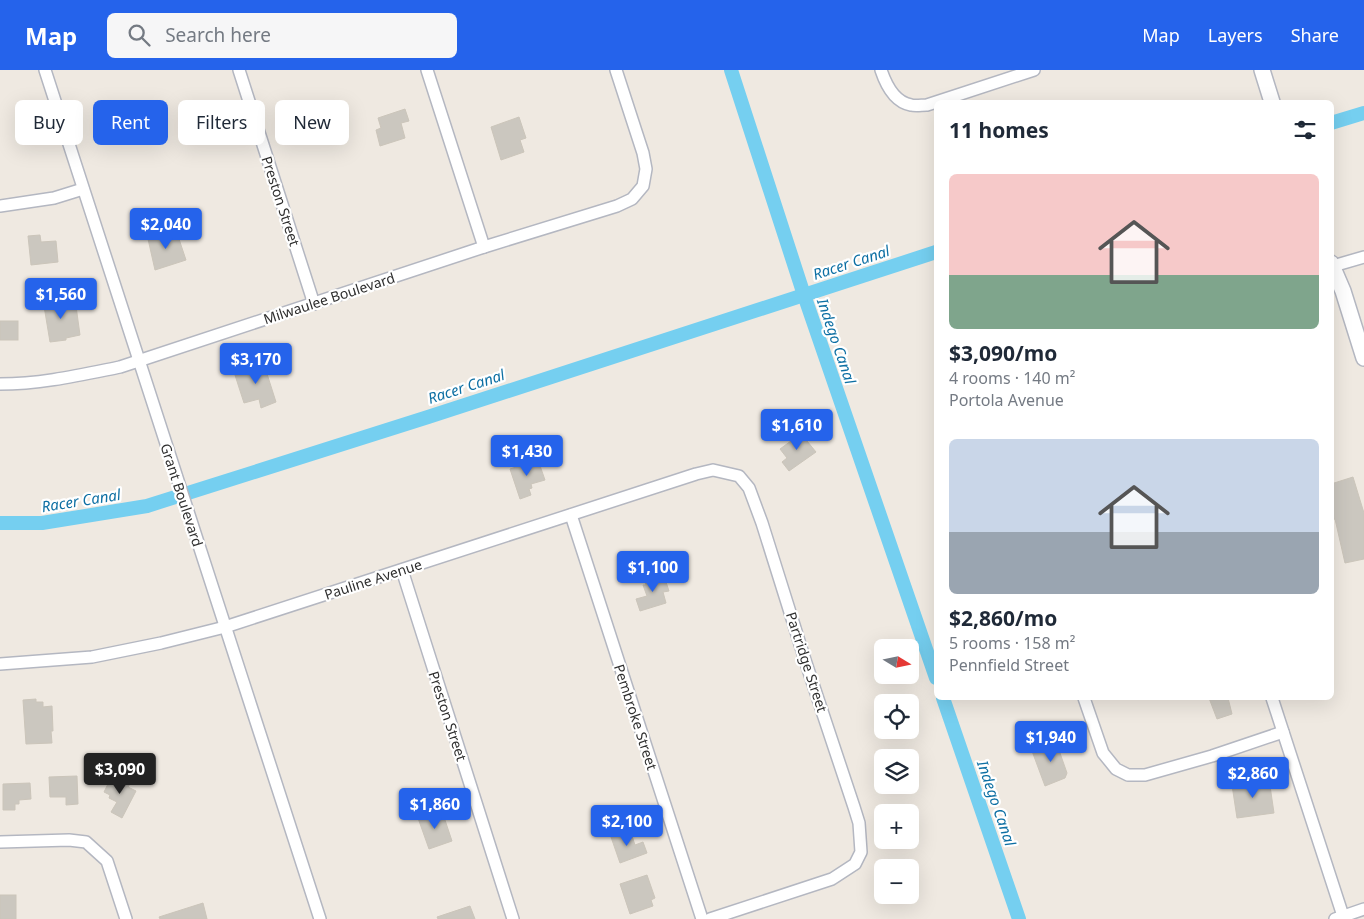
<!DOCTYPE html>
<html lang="en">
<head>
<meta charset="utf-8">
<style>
  body { margin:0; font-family:"Noto Sans",sans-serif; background:#f6f6f7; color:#1f2937; height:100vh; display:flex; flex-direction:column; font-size:19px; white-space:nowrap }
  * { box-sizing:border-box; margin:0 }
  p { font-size:16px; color:#747a83 }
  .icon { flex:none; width:28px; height:28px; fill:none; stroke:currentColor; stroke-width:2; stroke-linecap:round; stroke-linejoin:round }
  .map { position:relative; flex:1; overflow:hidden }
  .details { position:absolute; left:934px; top:30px; width:400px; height:600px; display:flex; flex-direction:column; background:#fff; border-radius:8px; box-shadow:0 5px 20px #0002 }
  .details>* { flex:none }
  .banner { position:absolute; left:15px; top:30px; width:475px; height:45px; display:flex; gap:10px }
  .needle { width:32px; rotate:100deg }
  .controls { position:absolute; left:874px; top:569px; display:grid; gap:10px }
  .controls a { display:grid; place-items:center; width:45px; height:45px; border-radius:8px; background:#fff; box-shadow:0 5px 20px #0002; font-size:25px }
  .price { position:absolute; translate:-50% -42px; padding:0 11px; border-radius:5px; background:#2563eb; color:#fff; font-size:16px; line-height:32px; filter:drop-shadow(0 1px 2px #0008) }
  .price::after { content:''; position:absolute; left:50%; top:30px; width:15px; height:11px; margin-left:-8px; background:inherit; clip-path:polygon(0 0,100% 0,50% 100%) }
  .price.on { background:#222; color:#fff }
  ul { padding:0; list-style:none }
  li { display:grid; align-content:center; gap:10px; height:265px; padding:0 15px }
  li span { display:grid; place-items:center; height:155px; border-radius:8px; color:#555 }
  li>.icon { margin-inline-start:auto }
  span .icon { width:90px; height:90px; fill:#fffc; stroke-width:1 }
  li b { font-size:21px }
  h2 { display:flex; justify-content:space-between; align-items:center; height:60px; padding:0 15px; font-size:21px }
  .tag { padding:0 18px; border-radius:8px; background:#fff; box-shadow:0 5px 20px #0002; font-size:18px; line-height:45px }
  .tag.on { background:#2563eb; color:#fff }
  header { display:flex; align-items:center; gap:30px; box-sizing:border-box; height:70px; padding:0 25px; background:#2563eb; color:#fff }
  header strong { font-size:24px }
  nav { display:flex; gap:28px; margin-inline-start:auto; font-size:18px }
  .search { width:350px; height:45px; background:#f6f6f7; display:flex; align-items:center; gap:12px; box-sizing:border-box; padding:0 18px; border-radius:8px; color:#747a83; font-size:19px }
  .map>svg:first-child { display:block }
</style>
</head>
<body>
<header>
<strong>Map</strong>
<div class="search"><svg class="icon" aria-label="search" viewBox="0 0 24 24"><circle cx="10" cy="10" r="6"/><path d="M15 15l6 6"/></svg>Search here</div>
<nav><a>Map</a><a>Layers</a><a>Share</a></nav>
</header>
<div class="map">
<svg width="1364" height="849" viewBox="0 0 1364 849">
  <rect width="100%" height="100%" fill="#efe9e1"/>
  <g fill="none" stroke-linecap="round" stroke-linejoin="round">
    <g stroke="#75cff0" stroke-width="14">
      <path d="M 731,0 L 804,225 L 936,608"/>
      <path d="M 1331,53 L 1364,43"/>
      <path d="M 0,453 L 42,453 L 147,436 L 428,347 L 936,182"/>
      <path d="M 943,628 L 1019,849"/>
    </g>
  </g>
  <g fill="#cbc7bf" stroke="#cbc5ba">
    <path d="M 405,39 L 409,51 L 401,53 L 405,68 L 380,76 L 376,60 L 381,58 L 378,48 Z"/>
    <path d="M 519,47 L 526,68 L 520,70 L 524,82 L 501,90 L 491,57 Z"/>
    <path d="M 176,160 L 186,190 L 155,200 L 148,169 Z"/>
    <path d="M 40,165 L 41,172 L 56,171 L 58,192 L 31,195 L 28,166 Z"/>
    <path d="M 61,227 L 62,238 L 76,236 L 80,265 L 66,268 L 66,270 L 50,272 L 43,230 Z"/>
    <rect x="0" y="251" width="18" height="19"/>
    <path d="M 261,285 L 276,332 L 261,338 L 259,329 L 244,333 L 234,302 L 256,295 Z"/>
    <path d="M 806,360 L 811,368 L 807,371 L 816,382 L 789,401 L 782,392 L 787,388 L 780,379 Z"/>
    <path d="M 538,390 L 545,410 L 531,414 L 532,418 L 529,419 L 531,425 L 520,429 L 510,399 Z"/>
    <path d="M 1353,407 L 1364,443 L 1364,489 L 1345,493 L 1335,449 L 1331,450 L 1331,414 Z"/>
    <path d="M 658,504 L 660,511 L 665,509 L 669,521 L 663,522 L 666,533 L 640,541 L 636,529 L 647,526 L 643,515 L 646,515 L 644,508 Z"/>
    <path d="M 1209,628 L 1228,628 L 1232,644 L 1217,649 Z"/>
    <path d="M 36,629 L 36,632 L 43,632 L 43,637 L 52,636 L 53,661 L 51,661 L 52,673 L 26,674 L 23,630 Z"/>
    <path d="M 1059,671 L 1063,681 L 1060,683 L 1067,703 L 1065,708 L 1045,716 L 1032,681 Z"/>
    <path d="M 77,706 L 78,734 L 66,735 L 66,727 L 50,727 L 49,707 Z"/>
    <path d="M 112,706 L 119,709 L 120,707 L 131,712 L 128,717 L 136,721 L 122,748 L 111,742 L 117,732 L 109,728 L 110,725 L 104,722 Z"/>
    <path d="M 1269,709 L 1274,743 L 1237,748 L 1232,715 Z"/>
    <path d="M 30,713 L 31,729 L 19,730 L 19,734 L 15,734 L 15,740 L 3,740 L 3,714 Z"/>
    <path d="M 437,741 L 439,748 L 444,747 L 452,771 L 429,779 L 418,748 Z"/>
    <path d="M 630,760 L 635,775 L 643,772 L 647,783 L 620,793 L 611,767 Z"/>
    <path d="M 647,805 L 655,828 L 651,830 L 653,836 L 630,844 L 620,814 Z"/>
    <rect x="0" y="825" width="16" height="24"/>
    <path d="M 203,833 L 207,849 L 160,849 L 159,847 Z"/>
    <path d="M 470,836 L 475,849 L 438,849 L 437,847 Z"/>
  </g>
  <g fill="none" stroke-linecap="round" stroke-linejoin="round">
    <defs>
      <g id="minor">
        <path d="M 45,0 L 320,849"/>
        <path d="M 239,0 L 314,234"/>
        <path d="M 427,0 L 484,177"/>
        <path d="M 881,0 C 886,15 894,32 911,35 C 915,36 922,35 927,35 L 1034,0"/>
        <path d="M 0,136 L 54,128 L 83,119"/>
        <path d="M 1333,196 L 1364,187"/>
        <path d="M 0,314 C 41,314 80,305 120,297 L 484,177 L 617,136 L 632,129 L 643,116 L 646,99 L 643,83 L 616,0"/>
        <path d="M 571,445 L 702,849"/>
        <path d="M 402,500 L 513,849"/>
        <path d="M 0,594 L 92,587 L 161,573 L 225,557 L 696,404 L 713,400 L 739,406 L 749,418 L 762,453 L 805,590 L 854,737 L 859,753 L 861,782 L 855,794 L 832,809 L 710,849"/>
        <path d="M 1084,628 L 1103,683 L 1116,699 L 1128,705 L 1145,705 L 1212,686 L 1283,662"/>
        <path d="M 1272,628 L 1344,849"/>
        <path d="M 0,772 L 69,770 L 86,772 L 107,791 L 126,849"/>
        <path d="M 1335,849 L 1364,839"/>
      </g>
      <g id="tertiary">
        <path d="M 1262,0 L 1272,32"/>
        <path d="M 1331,193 L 1343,221 L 1364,288"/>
      </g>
    </defs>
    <use href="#minor" stroke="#b4b7c1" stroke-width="14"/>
    <use href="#tertiary" stroke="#b4b7c1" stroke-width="18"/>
    <use href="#minor" stroke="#fff" stroke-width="11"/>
    <use href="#tertiary" stroke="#fff" stroke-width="15"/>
  </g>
  <g text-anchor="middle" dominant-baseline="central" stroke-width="4.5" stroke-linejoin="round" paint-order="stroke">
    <g font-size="14" fill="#2e2e2e" stroke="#fff">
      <text transform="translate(281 131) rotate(72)">Preston Street</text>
      <text transform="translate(329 228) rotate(-18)">Milwaulee Boulevard</text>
      <text transform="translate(182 425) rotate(72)">Grant Boulevard</text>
      <text transform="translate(373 509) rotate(-18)">Pauline Avenue</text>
      <text transform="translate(807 592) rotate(72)">Partridge Street</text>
      <text transform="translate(448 646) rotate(72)">Preston Street</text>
      <text transform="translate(636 647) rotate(72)">Pembroke Street</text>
    </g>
    <g font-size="15" font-style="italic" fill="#0d6fa3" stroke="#fff">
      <text transform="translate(851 192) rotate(-18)">Racer Canal</text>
      <text transform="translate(837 271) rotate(71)">Indego Canal</text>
      <text transform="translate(466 316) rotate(-18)">Racer Canal</text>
      <text transform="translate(81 430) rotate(-9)">Racer Canal</text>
      <text transform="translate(997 733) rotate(71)">Indego Canal</text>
    </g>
  </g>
</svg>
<div class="controls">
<a><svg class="needle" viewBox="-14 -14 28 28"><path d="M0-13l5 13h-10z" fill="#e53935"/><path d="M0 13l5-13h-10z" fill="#747a83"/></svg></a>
<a><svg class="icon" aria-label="locate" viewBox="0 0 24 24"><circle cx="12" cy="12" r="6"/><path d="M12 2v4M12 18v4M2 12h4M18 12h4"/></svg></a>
<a><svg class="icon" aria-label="layers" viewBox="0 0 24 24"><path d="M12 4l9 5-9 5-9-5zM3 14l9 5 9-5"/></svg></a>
<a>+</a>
<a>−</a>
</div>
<b class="price" style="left:166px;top:180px">$2,040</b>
<b class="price" style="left:61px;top:250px">$1,560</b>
<b class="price" style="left:256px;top:315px">$3,170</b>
<b class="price" style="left:797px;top:381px">$1,610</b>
<b class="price" style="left:527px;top:407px">$1,430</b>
<b class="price" style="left:653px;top:523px">$1,100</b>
<b class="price" style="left:1051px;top:693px">$1,940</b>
<b class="price on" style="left:120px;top:725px">$3,090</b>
<b class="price" style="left:1253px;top:729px">$2,860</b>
<b class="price" style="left:435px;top:760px">$1,860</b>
<b class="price" style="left:627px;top:777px">$2,100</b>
<div class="banner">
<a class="tag">Buy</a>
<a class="tag on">Rent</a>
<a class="tag">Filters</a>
<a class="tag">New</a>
</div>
<section class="details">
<h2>11 homes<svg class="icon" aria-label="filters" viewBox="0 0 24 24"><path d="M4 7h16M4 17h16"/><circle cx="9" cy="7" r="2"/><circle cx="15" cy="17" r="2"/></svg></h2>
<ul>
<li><span style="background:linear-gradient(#f6c9c9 65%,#7fa58c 0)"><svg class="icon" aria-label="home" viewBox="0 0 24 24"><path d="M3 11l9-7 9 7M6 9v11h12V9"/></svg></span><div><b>$3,090/mo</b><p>4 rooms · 140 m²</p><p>Portola Avenue</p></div></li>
<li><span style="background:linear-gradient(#c9d6e8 60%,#9aa5b1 0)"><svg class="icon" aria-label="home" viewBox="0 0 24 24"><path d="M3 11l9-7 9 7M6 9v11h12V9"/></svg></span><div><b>$2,860/mo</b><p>5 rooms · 158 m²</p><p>Pennfield Street</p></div></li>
</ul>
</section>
</div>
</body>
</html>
